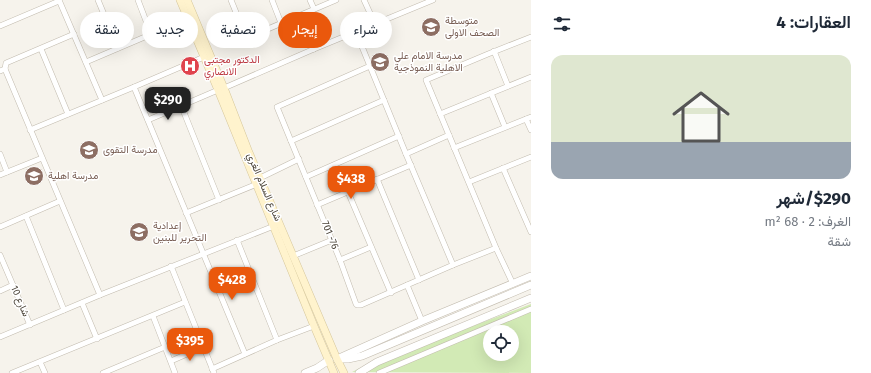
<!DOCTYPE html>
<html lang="ar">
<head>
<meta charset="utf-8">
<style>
  body { margin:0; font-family:"Fira Sans",Vazirmatn,sans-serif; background:#f6f6f7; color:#1f2937; direction:rtl; height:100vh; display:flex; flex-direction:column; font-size:15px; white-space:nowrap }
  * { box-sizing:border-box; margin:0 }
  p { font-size:13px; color:#747a83 }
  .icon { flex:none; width:22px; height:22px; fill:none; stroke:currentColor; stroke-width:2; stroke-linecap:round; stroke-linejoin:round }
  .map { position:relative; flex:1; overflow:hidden; direction:ltr }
  .details { display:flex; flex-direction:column; background:#fff; width:340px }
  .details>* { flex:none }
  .hud { position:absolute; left:12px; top:12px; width:380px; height:36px; direction:rtl; display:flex; gap:8px }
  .controls { position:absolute; left:483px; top:325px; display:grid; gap:8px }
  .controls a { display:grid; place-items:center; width:36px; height:36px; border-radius:50%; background:#fff; box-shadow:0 4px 16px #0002; font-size:20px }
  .price { position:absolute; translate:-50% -34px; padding:0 9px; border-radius:8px; background:#ea580c; color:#fff; font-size:13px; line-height:26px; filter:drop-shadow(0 1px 2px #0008) }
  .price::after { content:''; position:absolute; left:50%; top:24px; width:12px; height:9px; margin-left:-6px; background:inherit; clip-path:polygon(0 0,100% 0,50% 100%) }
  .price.selected { background:#222; color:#fff }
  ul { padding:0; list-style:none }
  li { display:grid; align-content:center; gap:8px; height:212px; padding:0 20px }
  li+li { border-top:1px solid #e0e1e3 }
  li span { display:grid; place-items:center; height:124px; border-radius:12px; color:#555 }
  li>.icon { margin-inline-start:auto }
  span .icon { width:72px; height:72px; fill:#fffc; stroke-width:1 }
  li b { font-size:17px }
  h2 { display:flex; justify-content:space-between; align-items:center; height:48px; padding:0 20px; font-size:17px }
  .chip { padding:0 14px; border-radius:18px; background:#fff; box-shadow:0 4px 16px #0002; font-size:14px; line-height:36px }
  .chip.selected { background:#ea580c; color:#fff }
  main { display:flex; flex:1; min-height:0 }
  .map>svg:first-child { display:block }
</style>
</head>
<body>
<main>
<section class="details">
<h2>العقارات: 4<svg class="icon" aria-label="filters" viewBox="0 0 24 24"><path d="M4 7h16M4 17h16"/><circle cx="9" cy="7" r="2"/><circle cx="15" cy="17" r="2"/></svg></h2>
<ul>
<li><span style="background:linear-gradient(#dfe7d0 70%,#9aa5b1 0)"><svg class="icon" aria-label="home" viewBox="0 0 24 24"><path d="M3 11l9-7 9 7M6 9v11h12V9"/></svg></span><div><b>$290/شهر</b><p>الغرف: 2 · 68 m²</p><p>شقة</p></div></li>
</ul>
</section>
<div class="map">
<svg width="531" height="373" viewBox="0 0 531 373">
  <rect width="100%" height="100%" fill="#f6f3ec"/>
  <path fill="#d2eab5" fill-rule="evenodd" d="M 531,304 L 531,373 L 352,372 L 358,369 ZM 490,332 L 512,332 L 512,354 L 490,354 Z"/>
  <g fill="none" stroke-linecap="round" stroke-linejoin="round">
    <defs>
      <g id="minor">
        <path d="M 59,0 L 102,100"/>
        <path d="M 98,0 L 118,48"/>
        <path d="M 138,0 L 151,34"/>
        <path d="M 231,0 L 244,32 L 246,36 L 249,37 L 336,0"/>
        <path d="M 272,0 L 281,23"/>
        <path d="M 310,0 L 314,9"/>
        <path d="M 364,0 L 375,24"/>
        <path d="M 299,15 C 304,28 306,38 314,49"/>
        <path d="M 0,26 L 59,1"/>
        <path d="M 356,32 L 406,154 L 453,265"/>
        <path d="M 41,49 L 68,114"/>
        <path d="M 494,51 L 508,86"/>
        <path d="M 86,62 L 187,19"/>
        <path d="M 370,66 L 277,107 L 340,260 L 356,304 L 357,305 L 361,305 L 453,265 L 496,248"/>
        <path d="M 5,69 L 6,63 L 74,34"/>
        <path d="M 0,71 L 5,69 L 100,295"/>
        <path d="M 134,87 L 245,354"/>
        <path d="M 224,88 L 314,49 L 433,0"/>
        <path d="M 491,93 L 505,127"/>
        <path d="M 181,105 L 219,200"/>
        <path d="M 440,114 L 531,77"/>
        <path d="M 526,119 L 531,130"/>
        <path d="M 148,120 L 218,90"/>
        <path d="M 30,130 L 134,87 L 204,57"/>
        <path d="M 291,141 L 384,100"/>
        <path d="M 454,148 L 531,117"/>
        <path d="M 0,154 L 7,172"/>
        <path d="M 406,154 L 449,135"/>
        <path d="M 503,168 L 531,232"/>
        <path d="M 0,175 L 42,158"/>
        <path d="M 306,177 L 399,136"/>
        <path d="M 260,178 L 299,159"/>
        <path d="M 377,179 L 419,280"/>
        <path d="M 469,182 L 531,157"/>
        <path d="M 348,192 L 391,293"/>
        <path d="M 317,205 L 411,165"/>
        <path d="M 186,213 L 257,184"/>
        <path d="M 26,216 L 64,310"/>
        <path d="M 0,227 L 60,201"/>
        <path d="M 237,240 L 277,340"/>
        <path d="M 0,255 L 30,325"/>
        <path d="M 293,256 L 332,240"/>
        <path d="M 340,260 L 371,247"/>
        <path d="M 171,266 L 214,373"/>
        <path d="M 513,284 L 496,248 L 426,80 L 488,54 L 531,37"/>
        <path d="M 407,285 L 422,321"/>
        <path d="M 0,291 L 13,285"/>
        <path d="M 82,303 L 97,339"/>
        <path d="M 153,316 L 175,373"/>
        <path d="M 0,337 L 100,295 L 274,226"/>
        <path d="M 171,361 L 203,347"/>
        <path d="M 40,362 L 45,373"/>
        <path d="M 212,369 L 277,340 L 314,326"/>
        <path d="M 12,373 L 185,302"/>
        <path d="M 103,373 L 165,347"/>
        <path d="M 379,373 L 531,309"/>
      </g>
      <g id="tertiary">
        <path d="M 337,359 L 422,321 L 531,276"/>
        <path d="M 338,359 L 348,359 L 362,356 L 531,285"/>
        <path d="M 305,373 L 317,368 L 329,360"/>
        <path d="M 359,373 L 377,362 L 531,298"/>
      </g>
      <g id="secondary">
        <path d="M 180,0 L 218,90 L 314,326 L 334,373"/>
        <path d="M 187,0 L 224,88 L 248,150 L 337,359 L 344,373"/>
      </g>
    </defs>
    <use href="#minor" stroke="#c2bbae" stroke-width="6"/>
    <use href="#tertiary" stroke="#c2bbae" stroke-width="8"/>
    <use href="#secondary" stroke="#d6c79b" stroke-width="8"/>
    <use href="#minor" stroke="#fff" stroke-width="5"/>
    <use href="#tertiary" stroke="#fff" stroke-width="7"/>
    <use href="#secondary" stroke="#fff3cd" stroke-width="7"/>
  </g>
  <defs>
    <symbol id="school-disc" viewBox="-11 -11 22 22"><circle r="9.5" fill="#8d6e63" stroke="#fff"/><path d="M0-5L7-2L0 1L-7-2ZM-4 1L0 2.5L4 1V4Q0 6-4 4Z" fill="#fff"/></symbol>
    <symbol id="hospital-disc" viewBox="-11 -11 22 22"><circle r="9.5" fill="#e0444e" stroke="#fff"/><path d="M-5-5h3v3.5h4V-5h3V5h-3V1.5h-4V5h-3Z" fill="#fff"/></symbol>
  </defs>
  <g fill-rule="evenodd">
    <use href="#school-disc" x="420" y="16" width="22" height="22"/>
    <use href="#school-disc" x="369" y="51" width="22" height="22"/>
    <use href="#hospital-disc" x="179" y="55" width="22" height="22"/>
    <use href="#school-disc" x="78" y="139" width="22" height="22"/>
    <use href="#school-disc" x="23" y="165" width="22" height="22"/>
    <use href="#school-disc" x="128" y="221" width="22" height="22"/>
  </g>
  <g text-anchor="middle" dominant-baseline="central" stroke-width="3" stroke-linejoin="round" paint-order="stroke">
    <g font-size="10" fill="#785e54" stroke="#fff" text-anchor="start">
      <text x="445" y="21">متوسطة<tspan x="445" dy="12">الصحف الاولى</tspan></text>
      <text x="394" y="56">مدرسة الامام علي<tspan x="394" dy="12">الاهلية النموذجية</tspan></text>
      <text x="103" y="150">مدرسة التقوى</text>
      <text x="48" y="176">مدرسة اهلية</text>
      <text x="153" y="226">إعدادية<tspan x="153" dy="12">التحرير للبنين</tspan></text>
    </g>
    <g font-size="10" fill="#be3a42" stroke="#fff" text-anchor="start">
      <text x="204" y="60">الدكتور مجتبى<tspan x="204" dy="12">الانصاري</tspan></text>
    </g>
    <g font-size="10" fill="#4b4439" stroke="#fff">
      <text transform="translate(264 187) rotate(67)">شارع السلام الغري</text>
      <text transform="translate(330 235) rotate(68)">701 -76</text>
      <text transform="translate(20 301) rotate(67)">شارع 10</text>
    </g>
  </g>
</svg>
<div class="controls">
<a><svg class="icon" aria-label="locate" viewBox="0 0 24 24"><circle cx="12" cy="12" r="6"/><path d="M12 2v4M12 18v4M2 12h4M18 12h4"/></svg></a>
</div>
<b class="price selected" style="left:168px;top:121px">$290</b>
<b class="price" style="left:351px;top:200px">$438</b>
<b class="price" style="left:232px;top:301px">$428</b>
<b class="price" style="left:190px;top:362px">$395</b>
<div class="hud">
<a class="chip">شراء</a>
<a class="chip selected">إيجار</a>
<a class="chip">تصفية</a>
<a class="chip">جديد</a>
<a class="chip">شقة</a>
</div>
</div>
</main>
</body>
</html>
